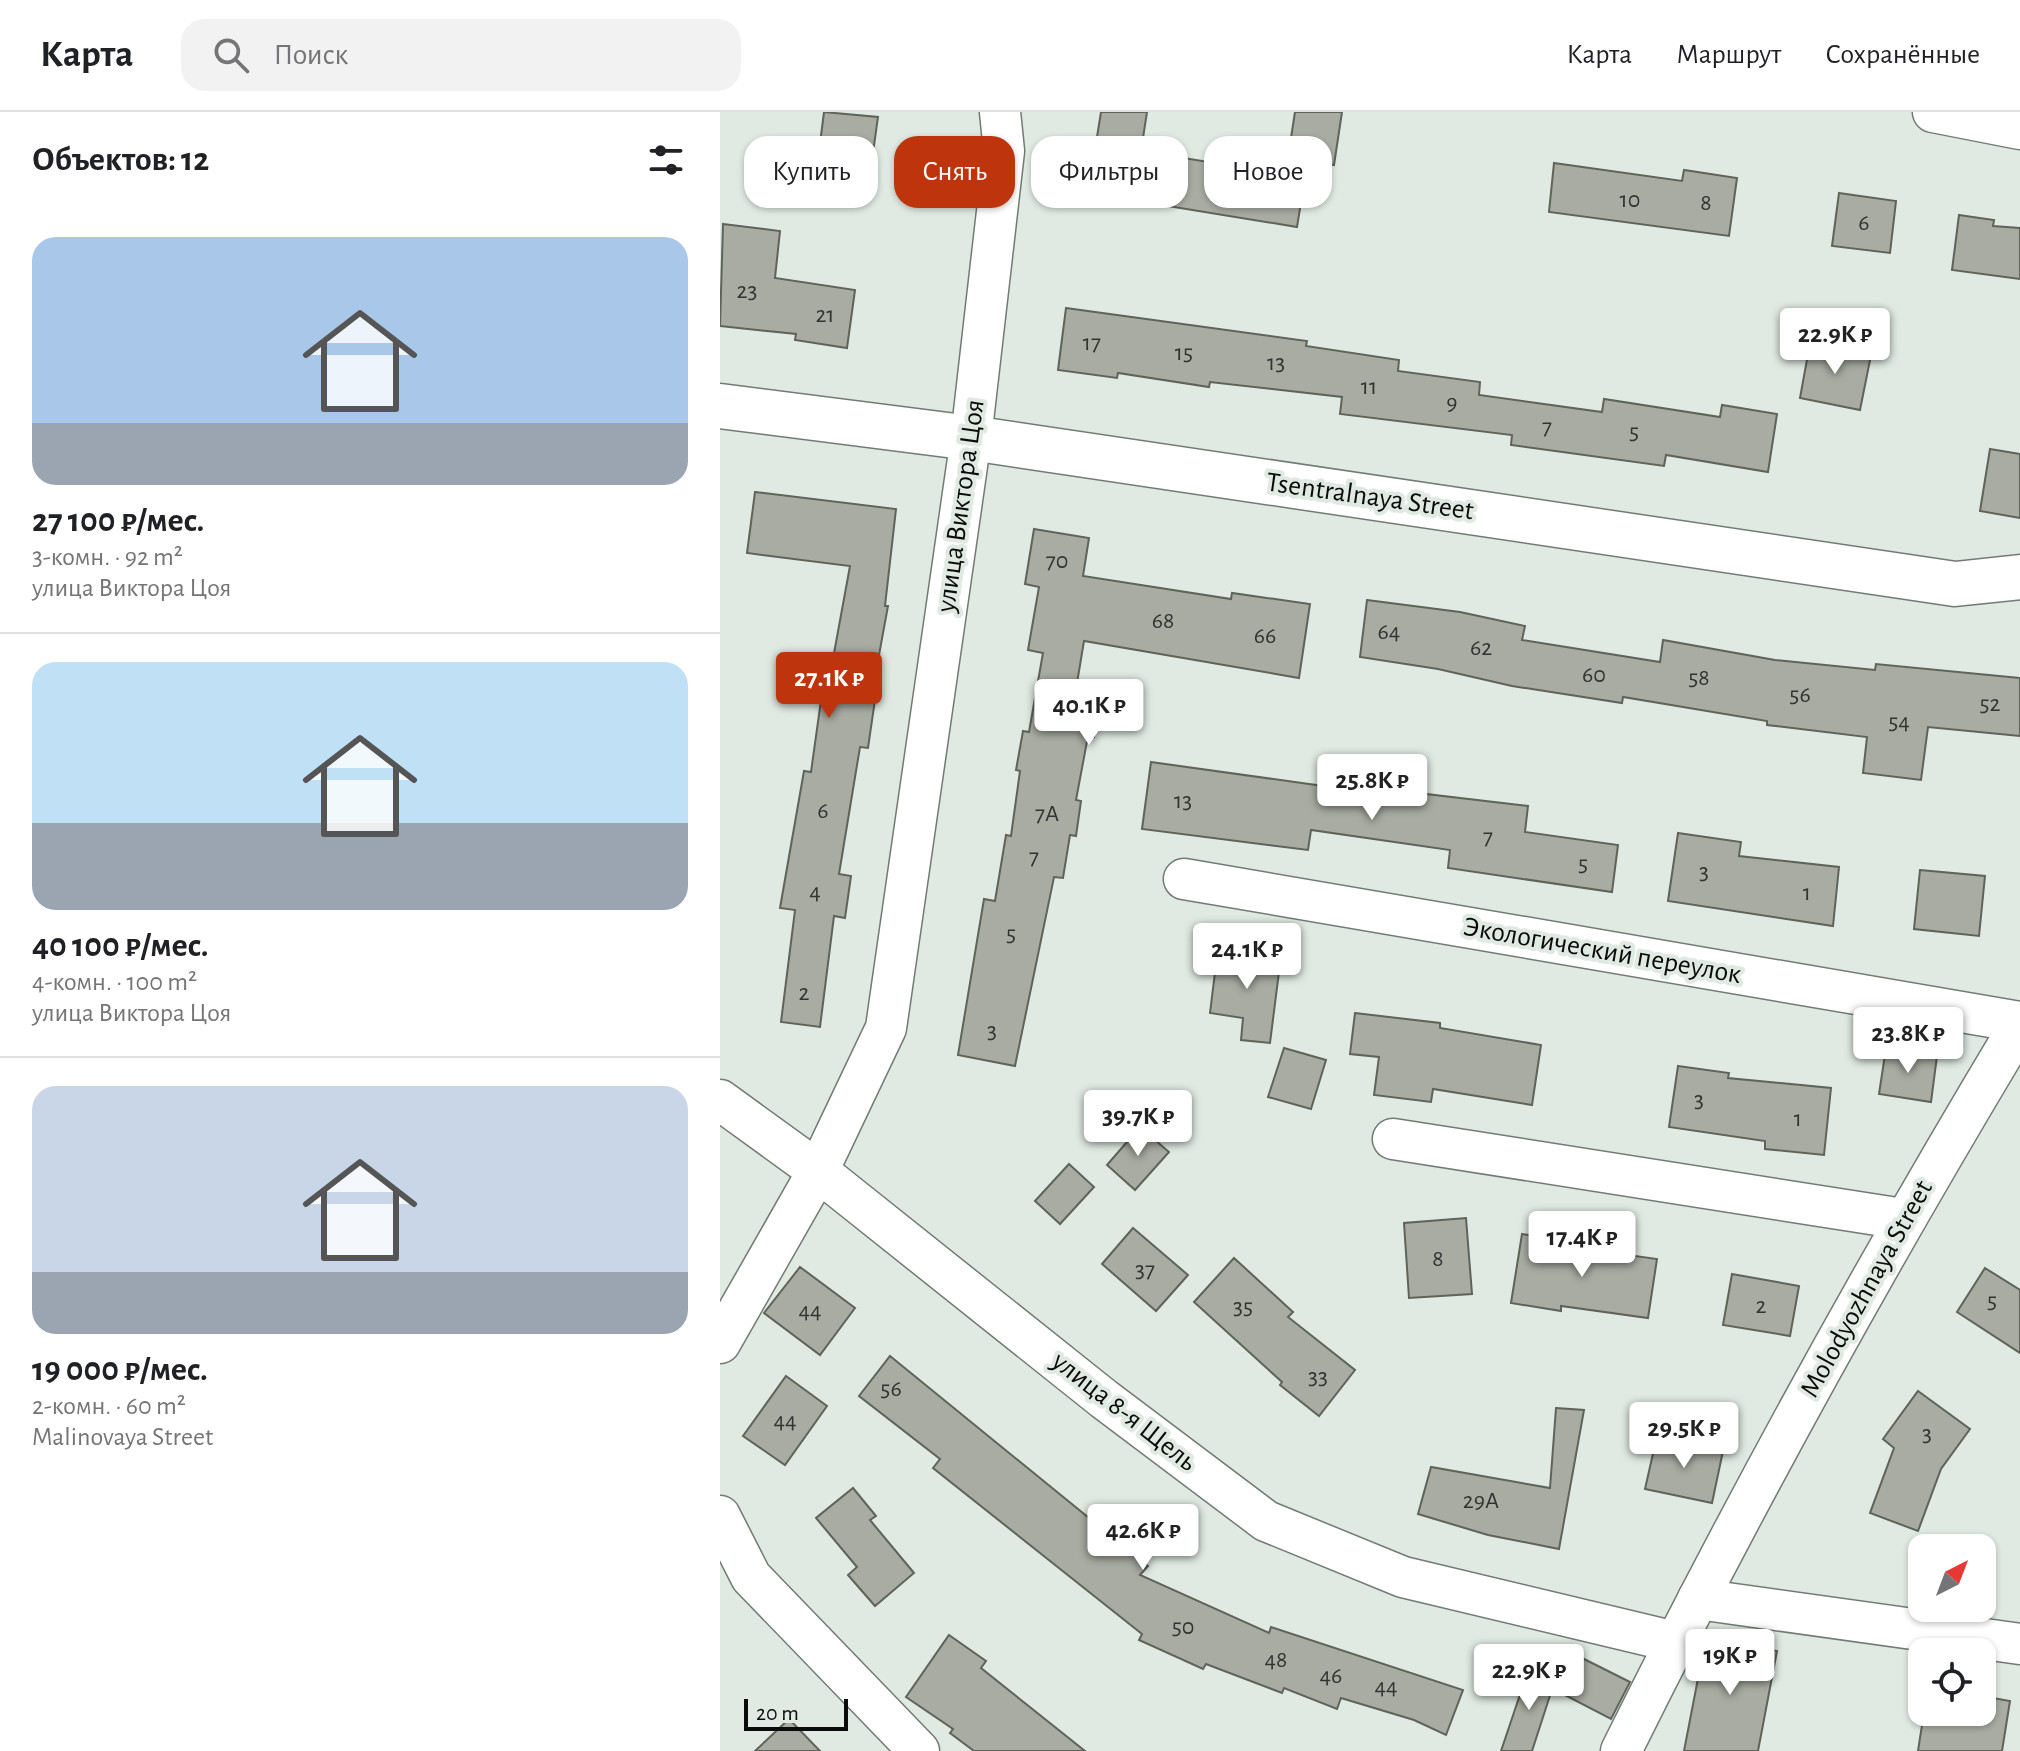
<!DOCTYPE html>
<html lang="ru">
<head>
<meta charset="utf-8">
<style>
  body { margin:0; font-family:"Alegreya Sans",sans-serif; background:#f2f2f2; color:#202124; height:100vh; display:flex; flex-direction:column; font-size:30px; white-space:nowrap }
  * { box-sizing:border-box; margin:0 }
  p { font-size:26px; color:#757577 }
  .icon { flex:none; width:44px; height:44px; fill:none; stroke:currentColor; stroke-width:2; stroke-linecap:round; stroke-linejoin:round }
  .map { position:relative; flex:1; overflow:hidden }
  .panel { display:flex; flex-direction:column; background:#fff; width:720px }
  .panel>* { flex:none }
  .top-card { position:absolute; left:24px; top:24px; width:760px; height:72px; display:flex; gap:16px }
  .needle { width:52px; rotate:42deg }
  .tools { position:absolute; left:1188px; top:1422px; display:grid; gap:16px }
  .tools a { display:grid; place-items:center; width:88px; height:88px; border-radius:16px; background:#fff; box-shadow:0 2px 6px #0004; font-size:40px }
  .scale { position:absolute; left:24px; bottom:20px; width:104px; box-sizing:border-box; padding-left:8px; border:4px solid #090c0a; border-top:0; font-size:22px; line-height:28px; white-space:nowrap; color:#090c0a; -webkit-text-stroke:6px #e0eae2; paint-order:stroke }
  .price { position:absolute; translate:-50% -68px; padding:0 18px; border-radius:8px; background:#fff; color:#222; font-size:26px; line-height:52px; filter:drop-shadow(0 2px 4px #0008) }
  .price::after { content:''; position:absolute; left:50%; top:48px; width:24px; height:18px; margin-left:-12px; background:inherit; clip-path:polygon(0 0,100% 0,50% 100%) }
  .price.on { background:#be340c; color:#fff }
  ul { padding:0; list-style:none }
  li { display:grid; align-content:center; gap:16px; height:424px; padding:0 32px }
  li+li { border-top:2px solid #e0e0e0 }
  li span { display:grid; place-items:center; height:248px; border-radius:24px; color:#555 }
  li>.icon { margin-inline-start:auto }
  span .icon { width:144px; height:144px; fill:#fffc; stroke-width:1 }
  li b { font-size:34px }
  h2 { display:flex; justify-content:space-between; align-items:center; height:96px; padding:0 32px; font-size:34px }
  .tag { padding:0 28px; border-radius:24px; background:#fff; box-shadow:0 2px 6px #0004; font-size:28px; line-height:72px }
  .tag.on { background:#be340c; color:#fff }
  header { display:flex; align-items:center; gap:48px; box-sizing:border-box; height:112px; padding:0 40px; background:#fff; border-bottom:2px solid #e0e0e0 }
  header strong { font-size:38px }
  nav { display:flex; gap:44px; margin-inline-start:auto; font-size:28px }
  .search { width:560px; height:72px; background:#f2f2f2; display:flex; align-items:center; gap:20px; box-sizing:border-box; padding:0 28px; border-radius:24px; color:#757577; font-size:30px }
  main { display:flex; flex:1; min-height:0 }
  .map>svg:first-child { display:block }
</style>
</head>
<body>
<header>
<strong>Карта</strong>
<div class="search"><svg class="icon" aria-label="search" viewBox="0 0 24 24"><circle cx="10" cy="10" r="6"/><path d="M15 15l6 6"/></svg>Поиск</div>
<nav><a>Карта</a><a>Маршрут</a><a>Сохранённые</a></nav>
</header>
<main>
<section class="panel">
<h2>Объектов: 12<svg class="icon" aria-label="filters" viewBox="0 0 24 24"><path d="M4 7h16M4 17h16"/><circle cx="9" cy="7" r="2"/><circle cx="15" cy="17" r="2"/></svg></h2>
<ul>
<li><span style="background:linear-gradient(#a9c7e8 75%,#9aa5b1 0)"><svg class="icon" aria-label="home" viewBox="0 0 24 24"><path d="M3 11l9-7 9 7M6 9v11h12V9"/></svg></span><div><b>27 100 ₽/мес.</b><p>3-комн. · 92 m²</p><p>улица Виктора Цоя</p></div></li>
<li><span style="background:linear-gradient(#bfe0f5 65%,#9aa5b1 0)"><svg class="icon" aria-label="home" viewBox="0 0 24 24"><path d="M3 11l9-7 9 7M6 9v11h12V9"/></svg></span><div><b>40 100 ₽/мес.</b><p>4-комн. · 100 m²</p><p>улица Виктора Цоя</p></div></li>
<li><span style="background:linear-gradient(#c9d6e8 75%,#9aa5b1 0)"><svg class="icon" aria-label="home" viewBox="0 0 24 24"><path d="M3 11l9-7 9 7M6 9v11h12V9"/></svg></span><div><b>19 000 ₽/мес.</b><p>2-комн. · 60 m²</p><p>Malinovaya Street</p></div></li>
</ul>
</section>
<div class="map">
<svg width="1300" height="1639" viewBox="0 0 1300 1639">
  <rect width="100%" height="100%" fill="#e0eae2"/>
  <g fill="#a8aca2" stroke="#5f635a" stroke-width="2">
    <path d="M 104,0 L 158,5 L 151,55 L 98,47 Z"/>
    <path d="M 381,0 L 427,0 L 421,39 L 585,66 L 577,115 L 368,81 Z"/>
    <path d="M 575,0 L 622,0 L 614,53 L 568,45 Z"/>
    <path d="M 834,51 L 962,69 L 964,58 L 1017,66 L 1009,124 L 829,100 Z"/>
    <path d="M 1119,81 L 1176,89 L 1170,141 L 1112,134 Z"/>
    <path d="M 1239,103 L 1274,108 L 1273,114 L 1300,116 L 1300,167 L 1232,158 Z"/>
    <path d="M 3,112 L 60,119 L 55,166 L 135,178 L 127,236 L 75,228 L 76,222 L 0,214 Z"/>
    <path d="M 346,196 L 587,229 L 586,234 L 679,248 L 678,259 L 760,270 L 759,283 L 882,300 L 884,287 L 1000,305 L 1002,293 L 1057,302 L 1048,360 L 946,343 L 944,354 L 791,333 L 792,323 L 620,302 L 622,285 L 490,270 L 489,275 L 398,261 L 397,266 L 338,258 Z"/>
    <path d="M 1090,231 L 1151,243 L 1140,298 L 1080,286 Z"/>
    <path d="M 1270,337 L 1300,342 L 1300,406 L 1260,399 Z"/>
    <path d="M 35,380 L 176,397 L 165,494 L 168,494 L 152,581 L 156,581 L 148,636 L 140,635 L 119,762 L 131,764 L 125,806 L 114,804 L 100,915 L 61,910 L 75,798 L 60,796 L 84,659 L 91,660 L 103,574 L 108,574 L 130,454 L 27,441 Z"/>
    <path d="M 314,417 L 369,426 L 363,464 L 511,487 L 512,481 L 590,492 L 579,566 L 364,529 L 355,583 L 380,587 L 374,625 L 368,624 L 356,688 L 361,689 L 356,724 L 350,723 L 343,766 L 334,765 L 295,954 L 238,943 L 264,787 L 275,789 L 286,723 L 291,724 L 300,659 L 296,658 L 303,619 L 309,620 L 323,541 L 308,538 L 319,475 L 305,472 Z"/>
    <path d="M 647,488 L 740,500 L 805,514 L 802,528 L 940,550 L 943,528 L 1055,548 L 1155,558 L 1156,552 L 1300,566 L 1300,624 L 1208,615 L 1201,668 L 1143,661 L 1147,625 L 1047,613 L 1047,609 L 903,585 L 902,591 L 792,574 L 718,557 L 640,545 Z"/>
    <path d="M 431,650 L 639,679 L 642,654 L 700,662 L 698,681 L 808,694 L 805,720 L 898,733 L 892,780 L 728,756 L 730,738 L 591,718 L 588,738 L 422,717 Z"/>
    <path d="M 958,721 L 1021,730 L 1019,744 L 1119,755 L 1113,814 L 948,789 Z"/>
    <path d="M 1200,758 L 1265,764 L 1259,824 L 1194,817 Z"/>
    <path d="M 498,836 L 561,844 L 550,931 L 521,928 L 523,906 L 490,901 Z"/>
    <path d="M 635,901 L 720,911 L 720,916 L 821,933 L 812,993 L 713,977 L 711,990 L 654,983 L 659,945 L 630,942 Z"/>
    <path d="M 564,936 L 606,948 L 591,997 L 548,985 Z"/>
    <path d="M 1166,936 L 1217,944 L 1211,990 L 1159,982 Z"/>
    <path d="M 958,954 L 1009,961 L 1008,966 L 1111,976 L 1104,1043 L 1045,1037 L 1045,1029 L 949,1015 Z"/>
    <path d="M 420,1015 L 449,1040 L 415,1078 L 387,1053 Z"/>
    <path d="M 349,1052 L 374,1075 L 340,1112 L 315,1089 Z"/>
    <path d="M 746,1106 L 752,1182 L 689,1186 L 684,1111 Z"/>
    <path d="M 413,1116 L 468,1163 L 436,1199 L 382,1152 Z"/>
    <path d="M 802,1122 L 851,1130 L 851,1135 L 937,1147 L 928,1206 L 841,1194 L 841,1199 L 791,1191 Z"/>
    <path d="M 514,1146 L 573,1200 L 568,1205 L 635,1258 L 599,1304 L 560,1273 L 562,1270 L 474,1190 Z"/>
    <path d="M 80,1155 L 135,1196 L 100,1243 L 44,1201 Z"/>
    <path d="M 1265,1156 L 1300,1178 L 1300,1241 L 1237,1200 Z"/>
    <path d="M 1012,1162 L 1079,1174 L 1070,1224 L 1003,1213 Z"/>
    <path d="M 170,1244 L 428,1454 L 420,1463 L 549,1521 L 551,1515 L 743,1578 L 726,1623 L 694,1608 L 621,1586 L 617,1597 L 564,1576 L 562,1581 L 486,1552 L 483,1557 L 419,1528 L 422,1522 L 213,1356 L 220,1347 L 139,1284 Z"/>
    <path d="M 66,1264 L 107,1294 L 65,1353 L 23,1324 Z"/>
    <path d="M 1198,1279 L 1250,1317 L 1221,1357 L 1198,1419 L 1150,1401 L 1174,1336 L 1163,1327 Z"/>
    <path d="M 836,1296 L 864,1298 L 839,1437 L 768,1423 L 698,1402 L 711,1355 L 830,1376 Z"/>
    <path d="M 937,1324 L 1003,1339 L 992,1391 L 925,1377 Z"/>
    <path d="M 133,1376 L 156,1404 L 150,1408 L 194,1461 L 155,1494 L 128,1463 L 137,1455 L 96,1406 Z"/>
    <path d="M 229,1523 L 266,1549 L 261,1556 L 365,1639 L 254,1639 L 230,1621 L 233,1617 L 186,1585 Z"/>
    <path d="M 986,1525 L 1057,1539 L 1038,1639 L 964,1639 Z"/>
    <path d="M 860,1545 L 910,1570 L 891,1607 L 841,1581 Z"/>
    <path d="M 809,1556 L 836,1565 L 812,1639 L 781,1639 Z"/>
    <path d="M 1262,1584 L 1290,1589 L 1282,1639 L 1198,1639 L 1204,1600 L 1262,1600 Z"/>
    <path d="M 69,1607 L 100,1639 L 35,1639 Z"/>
  </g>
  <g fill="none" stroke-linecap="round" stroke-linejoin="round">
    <defs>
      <g id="minor">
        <path d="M 1213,0 L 1300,17"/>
        <path d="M 464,767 L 1300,910"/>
        <path d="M 0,988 L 98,1059 L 384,1287 L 546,1409 L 683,1465 L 955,1530"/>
        <path d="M 673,1027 L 1183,1107"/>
        <path d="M 0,1231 L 98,1059 L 166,916 L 251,326 L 284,39 L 280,0"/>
        <path d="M 0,1404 L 31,1465 L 199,1639"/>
        <path d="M 978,1487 L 1300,1532"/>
        <path d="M 901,1639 C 1024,1391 1158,1149 1300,913"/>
      </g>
      <path id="tertiary" d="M 0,294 L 251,326 L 1235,472 L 1300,465"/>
    </defs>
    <use href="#minor" stroke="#727b73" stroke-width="43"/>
    <use href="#tertiary" stroke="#727b73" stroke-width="47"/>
    <use href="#minor" stroke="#fff" stroke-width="40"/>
    <use href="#tertiary" stroke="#fff" stroke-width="44"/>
  </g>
  <g text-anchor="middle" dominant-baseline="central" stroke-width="8" stroke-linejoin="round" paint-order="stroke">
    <g font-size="24" fill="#313430">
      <text x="910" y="88">10</text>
      <text x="986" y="91">8</text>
      <text x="1144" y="111">6</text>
      <text x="27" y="179">23</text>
      <text x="105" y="203">21</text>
      <text x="372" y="231">17</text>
      <text x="464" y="241">15</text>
      <text x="556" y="251">13</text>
      <text x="649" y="275">11</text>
      <text x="732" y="291">9</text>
      <text x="827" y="315">7</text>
      <text x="914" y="320">5</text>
      <text x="337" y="449">70</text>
      <text x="443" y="509">68</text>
      <text x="669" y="520">64</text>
      <text x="545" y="524">66</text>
      <text x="761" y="536">62</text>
      <text x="874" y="563">60</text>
      <text x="979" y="566">58</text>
      <text x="1080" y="583">56</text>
      <text x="1270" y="592">52</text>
      <text x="1179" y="610">54</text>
      <text x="463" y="689">13</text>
      <text x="103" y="699">6</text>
      <text x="327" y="702">7А</text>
      <text x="768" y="725">7</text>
      <text x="314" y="745">7</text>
      <text x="863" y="752">5</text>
      <text x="984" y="760">3</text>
      <text x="95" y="780">4</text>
      <text x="1087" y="781">1</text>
      <text x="291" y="822">5</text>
      <text x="84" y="881">2</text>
      <text x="272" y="919">3</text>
      <text x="979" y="988">3</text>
      <text x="1078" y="1007">1</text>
      <text x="718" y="1147">8</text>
      <text x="425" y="1158">37</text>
      <text x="1272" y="1189">5</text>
      <text x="1041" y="1194">2</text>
      <text x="523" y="1195">35</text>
      <text x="90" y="1199">44</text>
      <text x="598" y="1265">33</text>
      <text x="171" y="1277">56</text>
      <text x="65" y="1309">44</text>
      <text x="1207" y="1322">3</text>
      <text x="761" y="1389">29А</text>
      <text x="463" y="1515">50</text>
      <text x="556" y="1548">48</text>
      <text x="611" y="1564">46</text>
      <text x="666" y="1575">44</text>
    </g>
    <g font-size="28" fill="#090c0a" stroke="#e0eae2">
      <text transform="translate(650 385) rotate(8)">Tsentralnaya Street</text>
      <text transform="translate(241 394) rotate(-82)">улица Виктора Цоя</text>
      <text transform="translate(882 839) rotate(10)">Экологический переулок</text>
      <text transform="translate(1147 1177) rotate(-61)">Molodyozhnaya Street</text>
      <text transform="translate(404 1300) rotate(38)">улица 8-я Щель</text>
    </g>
  </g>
</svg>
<div class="tools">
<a><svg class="needle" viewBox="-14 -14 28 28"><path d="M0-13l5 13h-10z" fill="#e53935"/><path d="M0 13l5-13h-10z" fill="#757577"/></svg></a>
<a><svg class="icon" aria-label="locate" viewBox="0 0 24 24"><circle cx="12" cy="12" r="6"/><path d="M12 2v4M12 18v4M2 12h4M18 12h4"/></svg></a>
</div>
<div class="scale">20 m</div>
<b class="price" style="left:1115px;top:264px">22.9K ₽</b>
<b class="price on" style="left:109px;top:608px">27.1K ₽</b>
<b class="price" style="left:369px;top:635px">40.1K ₽</b>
<b class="price" style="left:652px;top:710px">25.8K ₽</b>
<b class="price" style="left:527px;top:879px">24.1K ₽</b>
<b class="price" style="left:1188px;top:963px">23.8K ₽</b>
<b class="price" style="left:418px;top:1046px">39.7K ₽</b>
<b class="price" style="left:862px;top:1167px">17.4K ₽</b>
<b class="price" style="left:964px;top:1358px">29.5K ₽</b>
<b class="price" style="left:423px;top:1460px">42.6K ₽</b>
<b class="price" style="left:1010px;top:1585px">19K ₽</b>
<b class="price" style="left:809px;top:1600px">22.9K ₽</b>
<div class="top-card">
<a class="tag">Купить</a>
<a class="tag on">Снять</a>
<a class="tag">Фильтры</a>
<a class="tag">Новое</a>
</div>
</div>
</main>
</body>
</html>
